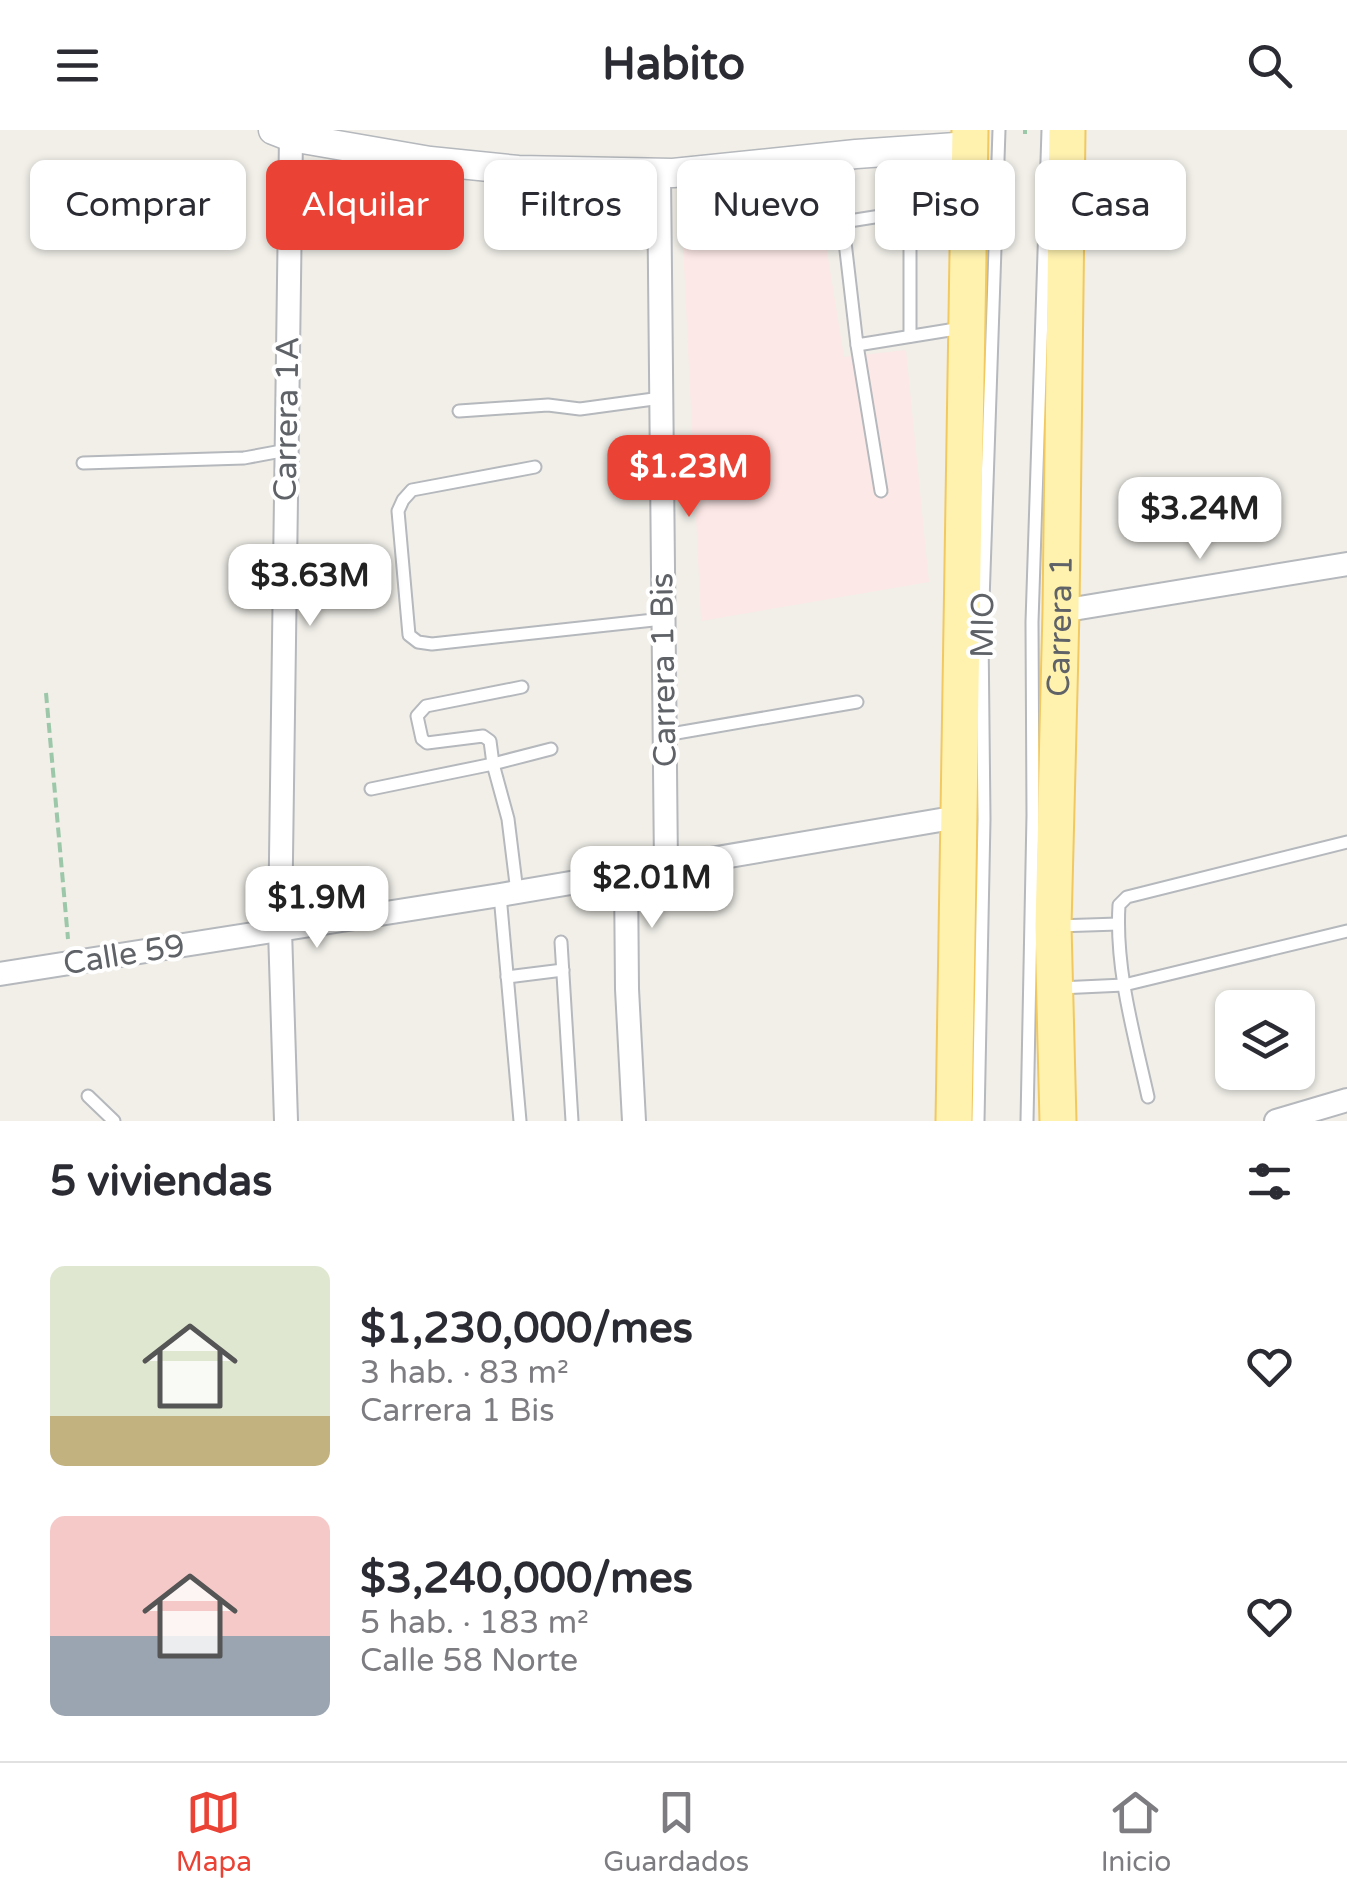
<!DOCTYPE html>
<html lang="es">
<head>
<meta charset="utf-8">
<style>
  body { margin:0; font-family:"Varela Round",sans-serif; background:#f7f7f7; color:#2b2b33; height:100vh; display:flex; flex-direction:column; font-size:38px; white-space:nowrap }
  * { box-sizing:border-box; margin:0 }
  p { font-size:32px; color:#7c7c81 }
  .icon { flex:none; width:55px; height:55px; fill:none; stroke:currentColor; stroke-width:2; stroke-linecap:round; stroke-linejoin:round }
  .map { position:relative; height:991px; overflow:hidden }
  .sheet { display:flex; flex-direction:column; background:#fff; flex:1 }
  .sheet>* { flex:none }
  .hud { position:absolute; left:30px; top:30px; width:1288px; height:90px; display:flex; gap:20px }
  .fabs { position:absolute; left:1215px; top:860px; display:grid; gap:20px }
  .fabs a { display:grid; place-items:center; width:100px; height:100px; border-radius:15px; background:#fff; box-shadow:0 2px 8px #0004; font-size:50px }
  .price { position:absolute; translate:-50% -85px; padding:0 22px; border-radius:20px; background:#fff; color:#222; font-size:32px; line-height:65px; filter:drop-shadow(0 2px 5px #0008) }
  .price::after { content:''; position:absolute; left:50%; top:60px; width:30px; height:22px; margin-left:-15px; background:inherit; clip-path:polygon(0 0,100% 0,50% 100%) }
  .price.active { background:#ea4335; color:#fff }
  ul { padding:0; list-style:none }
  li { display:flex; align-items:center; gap:30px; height:250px; padding:0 50px }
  li span { display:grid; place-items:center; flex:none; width:280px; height:200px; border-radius:15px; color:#555 }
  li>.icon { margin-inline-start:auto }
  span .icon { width:120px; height:120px; fill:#fffc; stroke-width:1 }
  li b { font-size:42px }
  h2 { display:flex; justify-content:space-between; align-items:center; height:120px; padding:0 50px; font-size:42px }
  .pill { padding:0 35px; border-radius:15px; background:#fff; box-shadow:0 2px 8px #0004; font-size:35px; line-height:90px }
  .pill.active { background:#ea4335; color:#fff }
  header { display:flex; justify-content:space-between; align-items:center; height:130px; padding:0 50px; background:#fff; font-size:45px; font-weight:800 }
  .tab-bar { display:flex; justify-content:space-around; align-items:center; height:140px; border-top:2px solid #e1e1e2; background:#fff; font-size:28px; color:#7c7c81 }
  .tab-bar a { display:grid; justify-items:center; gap:5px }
  .tab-bar .active { color:#ea4335 }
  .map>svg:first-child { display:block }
</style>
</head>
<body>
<header><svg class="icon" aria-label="menu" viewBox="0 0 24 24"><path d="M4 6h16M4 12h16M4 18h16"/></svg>Habito<svg class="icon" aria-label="search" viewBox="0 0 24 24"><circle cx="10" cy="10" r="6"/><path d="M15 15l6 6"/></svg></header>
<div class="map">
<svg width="1347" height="991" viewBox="0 0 1347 991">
  <rect width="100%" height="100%" fill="#f1efe8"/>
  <path fill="#fce8e6" d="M 820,78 L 844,227 L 906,220 L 929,452 L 701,491 L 682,91 Z"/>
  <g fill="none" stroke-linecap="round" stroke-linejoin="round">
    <defs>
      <g id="service">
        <path d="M 835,26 L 857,215 L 962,198"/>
        <path d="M 843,92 L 887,85 L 901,90 L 910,104 L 910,206"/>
        <path d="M 857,215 L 881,361"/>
        <path d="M 459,281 L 548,275 L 580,279 L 661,268"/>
        <path d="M 83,333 L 244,328 L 287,320"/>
        <path d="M 535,337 L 412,360 L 403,370 L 398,381 L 409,505 L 418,512 L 432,514 L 663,489"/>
        <path d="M 665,605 L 857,572"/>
        <path d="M 371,659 L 493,634 L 551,619"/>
        <path d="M 517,762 L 508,689 L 493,634 L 490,611 L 483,606 L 427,613 L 422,609 L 417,586 L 426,576 L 522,557"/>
        <path d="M 500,765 L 520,991"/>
        <path d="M 1057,796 L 1118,794"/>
        <path d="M 561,812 L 572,991"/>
        <path d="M 507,847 L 563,840"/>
        <path d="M 1059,858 L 1124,855 L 1347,801"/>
        <path d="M 88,966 L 114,991"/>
        <path d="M 1148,967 C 1134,904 1115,839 1119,775 L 1127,767 L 1347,712"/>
        <path d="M 978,991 L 984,689 L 982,501 L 999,0"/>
        <path d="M 1027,991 L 1033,685 L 1032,492 L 1048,0"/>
      </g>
      <g id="minor">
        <path d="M 659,43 L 666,737"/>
        <path d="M 1061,481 L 1347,434"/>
        <path d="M 626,744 L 627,859 L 634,991"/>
        <path d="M 0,844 L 500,765 L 958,687"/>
        <path d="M 286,991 L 280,800 L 291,7"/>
        <path d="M 1276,991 L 1347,970"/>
      </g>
      <path id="tertiary" d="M 273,0 L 291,7 L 430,31 L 518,40 L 673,43 L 856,24 L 970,16"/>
      <g id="primary">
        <path d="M 954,991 L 970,0"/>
        <path id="s1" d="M 1058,991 L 1053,796 L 1061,481 L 1067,0"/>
      </g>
    </defs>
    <use href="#service" stroke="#b5b8bc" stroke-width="15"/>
    <use href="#minor" stroke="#b5b8bc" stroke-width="26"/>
    <use href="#tertiary" stroke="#b5b8bc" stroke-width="31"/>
    <use href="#primary" stroke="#f2c960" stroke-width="39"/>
    <g stroke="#9cc7a9" stroke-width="4" stroke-dasharray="10 5" stroke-linecap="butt">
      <path d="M 1025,0 L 1025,4"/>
      <path d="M 46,563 L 68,809"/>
    </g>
    <use href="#service" stroke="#fff" stroke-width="11"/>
    <use href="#minor" stroke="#fff" stroke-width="22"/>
    <use href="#tertiary" stroke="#fff" stroke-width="28"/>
    <use href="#primary" stroke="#fff2af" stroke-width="35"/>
  </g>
  <g text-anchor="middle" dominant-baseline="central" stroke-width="8" stroke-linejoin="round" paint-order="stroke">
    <g font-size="32" fill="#5f6368" stroke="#fff">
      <text transform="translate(287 289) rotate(-89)">Carrera 1A</text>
      <text transform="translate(983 495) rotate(-89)">MIO</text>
      <text stroke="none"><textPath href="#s1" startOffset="495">Carrera 1</textPath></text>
      <text transform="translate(664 540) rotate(-91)">Carrera 1 Bis</text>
      <text transform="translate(124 825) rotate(-9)">Calle 59</text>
    </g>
  </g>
</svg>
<div class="fabs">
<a><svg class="icon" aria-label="layers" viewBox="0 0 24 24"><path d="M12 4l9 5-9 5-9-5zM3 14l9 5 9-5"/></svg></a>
</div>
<b class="price active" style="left:689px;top:390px">$1.23M</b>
<b class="price" style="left:1200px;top:432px">$3.24M</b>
<b class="price" style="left:310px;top:499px">$3.63M</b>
<b class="price" style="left:652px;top:801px">$2.01M</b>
<b class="price" style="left:317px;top:821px">$1.9M</b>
<div class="hud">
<a class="pill">Comprar</a>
<a class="pill active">Alquilar</a>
<a class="pill">Filtros</a>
<a class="pill">Nuevo</a>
<a class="pill">Piso</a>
<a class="pill">Casa</a>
</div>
</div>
<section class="sheet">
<h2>5 viviendas<svg class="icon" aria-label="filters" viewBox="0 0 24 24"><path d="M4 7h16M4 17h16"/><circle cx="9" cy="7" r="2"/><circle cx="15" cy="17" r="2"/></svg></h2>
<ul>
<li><span style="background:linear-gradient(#dfe7d0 75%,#c2b280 0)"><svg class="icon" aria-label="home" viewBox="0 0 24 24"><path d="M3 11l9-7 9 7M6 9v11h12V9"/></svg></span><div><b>$1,230,000/mes</b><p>3 hab. · 83 m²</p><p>Carrera 1 Bis</p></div><svg class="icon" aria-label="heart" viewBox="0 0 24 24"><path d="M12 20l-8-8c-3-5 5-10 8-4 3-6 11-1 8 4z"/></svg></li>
<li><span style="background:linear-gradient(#f6c9c9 60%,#9aa5b1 0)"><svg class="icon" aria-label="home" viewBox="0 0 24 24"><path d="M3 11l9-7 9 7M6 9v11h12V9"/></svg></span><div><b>$3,240,000/mes</b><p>5 hab. · 183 m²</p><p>Calle 58 Norte</p></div><svg class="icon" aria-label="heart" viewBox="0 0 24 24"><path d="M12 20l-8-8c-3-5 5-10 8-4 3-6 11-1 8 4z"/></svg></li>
</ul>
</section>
<nav class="tab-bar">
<a class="active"><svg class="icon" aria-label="map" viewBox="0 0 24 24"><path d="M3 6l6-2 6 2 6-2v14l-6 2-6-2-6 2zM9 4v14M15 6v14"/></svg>Mapa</a>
<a><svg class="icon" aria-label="saved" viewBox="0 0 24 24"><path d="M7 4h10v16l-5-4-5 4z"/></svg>Guardados</a>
<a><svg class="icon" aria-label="home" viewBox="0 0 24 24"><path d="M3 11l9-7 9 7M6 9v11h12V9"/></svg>Inicio</a>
</nav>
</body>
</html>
